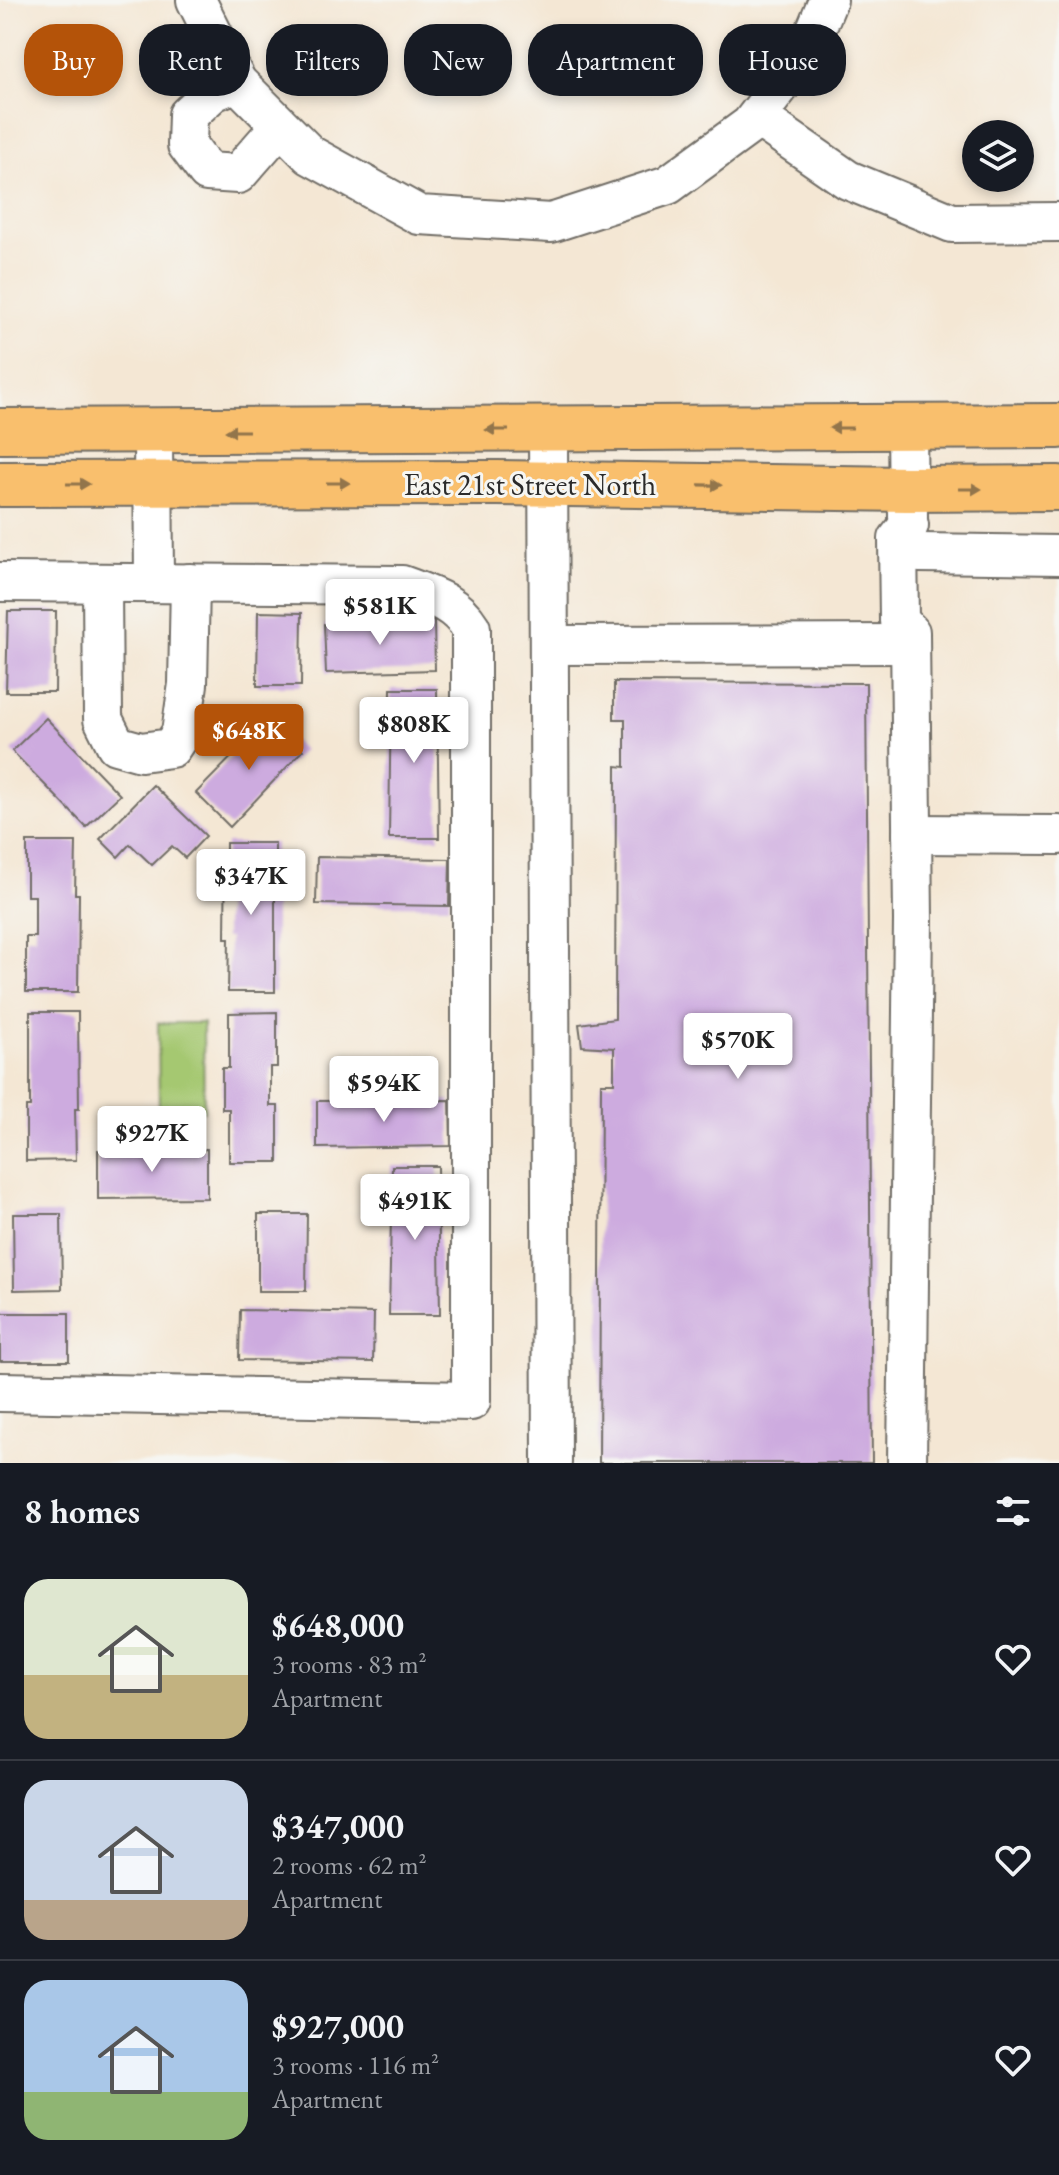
<!DOCTYPE html>
<html lang="en">
<head>
<meta charset="utf-8">
<style>
  body { margin:0; font-family:"EB Garamond",serif; background:#242831; color:#f1f3f6; height:100vh; display:flex; flex-direction:column; font-size:30px; white-space:nowrap }
  * { box-sizing:border-box; margin:0 }
  p { font-size:26px; color:#9ea1a6 }
  .icon { flex:none; width:44px; height:44px; fill:none; stroke:currentColor; stroke-width:2; stroke-linecap:round; stroke-linejoin:round }
  .map { position:relative; height:1463px; overflow:hidden }
  .side { display:flex; flex-direction:column; background:#171b24; flex:1 }
  .side>* { flex:none }
  .top-card { position:absolute; left:24px; top:24px; width:1012px; height:72px; display:flex; gap:16px }
  .buttons { position:absolute; left:962px; top:120px; display:grid; gap:16px }
  .buttons a { display:grid; place-items:center; width:72px; height:72px; border-radius:50%; background:#171b24; box-shadow:0 4px 12px #0003; font-size:40px }
  .price { position:absolute; translate:-50% -68px; padding:0 18px; border-radius:8px; background:#fff; color:#222; font-size:26px; line-height:52px; filter:drop-shadow(0 2px 4px #0008) }
  .price::after { content:''; position:absolute; left:50%; top:48px; width:24px; height:18px; margin-left:-12px; background:inherit; clip-path:polygon(0 0,100% 0,50% 100%) }
  .price.current { background:#b45309; color:#fff }
  ul { padding:0; list-style:none }
  li { display:flex; align-items:center; gap:24px; height:200px; padding:0 24px }
  li+li { border-top:2px solid #363941 }
  li span { display:grid; place-items:center; flex:none; width:224px; height:160px; border-radius:24px; color:#555 }
  li>.icon { margin-inline-start:auto }
  span .icon { width:96px; height:96px; fill:#fffc; stroke-width:1 }
  li b { font-size:34px }
  h2 { display:flex; justify-content:space-between; align-items:center; height:96px; padding:0 24px; font-size:34px }
  .tag { padding:0 28px; border-radius:32px; background:#171b24; box-shadow:0 4px 12px #0003; font-size:28px; line-height:72px }
  .tag.current { background:#b45309; color:#fff }
  .map>svg:first-child { display:block }
</style>
</head>
<body>
<div class="map">
<svg width="1059" height="1463" viewBox="0 0 1059 1463">
  <rect width="100%" height="100%" fill="#f6f6f2"/>
  <filter id="ink" filterUnits="userSpaceOnUse"><feTurbulence type="fractalNoise" baseFrequency=".0125" numOctaves="2"/><feDisplacementMap in="SourceGraphic" scale="16" xChannelSelector="R" yChannelSelector="G"/><feConvolveMatrix kernelMatrix="1 2 1 2 8 2 1 2 1" color-interpolation-filters="sRGB"/></filter>
  <filter id="wash" filterUnits="userSpaceOnUse"><feTurbulence type="fractalNoise" baseFrequency=".006" numOctaves="4" result="noise"/><feDisplacementMap in="SourceGraphic" scale="32" xChannelSelector="R" yChannelSelector="G"/><feGaussianBlur stdDeviation="1.8" result="paint"/><feColorMatrix in="noise" values="0 0 0 0 0 0 0 0 0 0 0 0 0 0 0 0 0 1.4 0 .05"/><feComposite in="paint" operator="in"/></filter>
  <g filter="url(#wash)">
    <rect width="100%" height="100%" fill="#f4e7d4"/>
    <path fill="#a5c871" stroke="#687a4e" stroke-width="2" d="M 158,1023 L 203,1023 L 204,1111 L 159,1112 Z"/>
    <g id="blocks">
      <g fill="#cdabdf">
        <path d="M 8,611 L 56,611 L 55,692 L 6,692 Z"/>
        <path d="M 258,612 L 302,613 L 301,686 L 257,686 Z"/>
        <path d="M 434,621 L 435,670 L 326,673 L 324,624 Z"/>
        <path d="M 614,682 L 866,683 L 872,1463 L 599,1463 L 601,1083 L 614,1083 L 614,1048 L 582,1046 L 579,1024 L 615,1019 L 616,766 L 625,767 L 625,719 L 614,719 Z"/>
        <path d="M 391,689 L 437,689 L 439,838 L 389,838 Z"/>
        <path d="M 46,718 L 120,795 L 86,827 L 12,751 Z"/>
        <path d="M 270,718 L 303,750 L 230,827 L 196,793 Z"/>
        <path d="M 153,785 L 206,836 L 185,858 L 172,846 L 152,865 L 130,844 L 118,857 L 100,839 Z"/>
        <path d="M 27,842 L 76,842 L 75,894 L 79,894 L 78,992 L 26,992 L 26,937 L 35,937 L 35,896 L 27,896 Z"/>
        <path d="M 226,843 L 275,843 L 275,992 L 228,992 L 229,938 L 225,938 Z"/>
        <path d="M 317,857 L 450,859 L 449,906 L 316,904 Z"/>
        <path d="M 30,1012 L 78,1012 L 79,1109 L 75,1109 L 76,1160 L 26,1161 L 26,1107 L 30,1107 Z"/>
        <path d="M 277,1012 L 277,1067 L 270,1067 L 270,1106 L 278,1106 L 278,1162 L 229,1162 L 229,1109 L 222,1109 L 222,1068 L 229,1068 L 229,1013 Z"/>
        <path d="M 450,1100 L 451,1146 L 317,1148 L 317,1101 Z"/>
        <path d="M 207,1149 L 207,1198 L 98,1199 L 98,1150 Z"/>
        <path d="M 392,1166 L 438,1166 L 440,1315 L 389,1315 Z"/>
        <path d="M 13,1214 L 61,1214 L 62,1289 L 14,1290 Z"/>
        <path d="M 258,1214 L 307,1214 L 306,1291 L 258,1291 Z"/>
        <path d="M 240,1310 L 374,1313 L 373,1362 L 239,1360 Z"/>
        <rect x="0" y="1313" width="69" height="48"/>
      </g>
    </g>
  </g>
  <g filter="url(#ink)">
    <use href="#blocks" fill-opacity="0" stroke="#716d66" stroke-width="2"/>
    <g fill="none" stroke-linecap="round" stroke-linejoin="round">
      <defs>
        <g id="minor">
          <path d="M 196,0 L 237,82 L 310,155 L 419,215 L 551,223 L 668,185 L 750,125 L 807,51 L 828,0"/>
          <path d="M 237,82 L 213,92 L 188,115 L 187,145 L 207,172 L 238,174 L 280,126"/>
          <path d="M 757,117 L 848,180 L 952,223 L 1059,222"/>
          <path d="M 907,428 L 908,517"/>
          <path d="M 548,430 L 552,1463"/>
          <path d="M 153,431 L 154,583"/>
          <path d="M 920,553 L 1059,555"/>
          <path d="M 0,582 L 402,585 C 429,595 455,602 471,628 L 471,1401 L 0,1392"/>
          <path d="M 102,583 L 103,719 L 116,745 L 141,752 L 171,748 L 181,733 L 188,684 L 190,583"/>
          <path d="M 550,645 L 910,644"/>
          <path d="M 912,834 L 1059,835"/>
          <path d="M 907,1463 L 913,920 L 910,632 L 899,621 L 898,539 L 909,525"/>
        </g>
        <g id="major">
          <path d="M 0,431 L 1059,426"/>
          <path d="M 0,484 L 497,483 L 907,489 L 1059,488"/>
        </g>
      </defs>
      <use href="#minor" stroke="#716d66" stroke-width="42"/>
      <use href="#major" stroke="#716d66" stroke-width="48"/>
      <use href="#minor" stroke="#fff" stroke-width="38"/>
      <use href="#major" stroke="#f9bf6d" stroke-width="44"/>
    </g>
    <defs><path id="oneway-solid" d="M-6-.8H1V-3.2L6.5 0L1 3.2V.8H-6Z" transform="scale(2)"/></defs>
    <g fill="#92754c">
      <use href="#oneway-solid" transform="translate(841 428) rotate(180)"/>
      <use href="#oneway-solid" transform="translate(497 430) rotate(180)"/>
      <use href="#oneway-solid" transform="translate(237 431) rotate(180)"/>
      <use href="#oneway-solid" transform="translate(338 483)"/>
      <use href="#oneway-solid" transform="translate(78 484)"/>
      <use href="#oneway-solid" transform="translate(710 485) rotate(1)"/>
      <use href="#oneway-solid" transform="translate(970 489)"/>
    </g>
  </g>
  <g text-anchor="middle" dominant-baseline="central" stroke-width="6" stroke-linejoin="round" paint-order="stroke">
    <g font-size="30" fill="#2b2b2b" stroke="#f6f6f2">
      <text x="530" y="484">East 21st Street North</text>
    </g>
  </g>
</svg>
<div class="buttons">
<a><svg class="icon" aria-label="layers" viewBox="0 0 24 24"><path d="M12 4l9 5-9 5-9-5zM3 14l9 5 9-5"/></svg></a>
</div>
<b class="price" style="left:380px;top:647px">$581K</b>
<b class="price" style="left:414px;top:765px">$808K</b>
<b class="price current" style="left:249px;top:772px">$648K</b>
<b class="price" style="left:251px;top:917px">$347K</b>
<b class="price" style="left:738px;top:1081px">$570K</b>
<b class="price" style="left:384px;top:1124px">$594K</b>
<b class="price" style="left:152px;top:1174px">$927K</b>
<b class="price" style="left:415px;top:1242px">$491K</b>
<div class="top-card">
<a class="tag current">Buy</a>
<a class="tag">Rent</a>
<a class="tag">Filters</a>
<a class="tag">New</a>
<a class="tag">Apartment</a>
<a class="tag">House</a>
</div>
</div>
<section class="side">
<h2>8 homes<svg class="icon" aria-label="filters" viewBox="0 0 24 24"><path d="M4 7h16M4 17h16"/><circle cx="9" cy="7" r="2"/><circle cx="15" cy="17" r="2"/></svg></h2>
<ul>
<li><span style="background:linear-gradient(#dfe7d0 60%,#c2b280 0)"><svg class="icon" aria-label="home" viewBox="0 0 24 24"><path d="M3 11l9-7 9 7M6 9v11h12V9"/></svg></span><div><b>$648,000</b><p>3 rooms · 83 m²</p><p>Apartment</p></div><svg class="icon" aria-label="heart" viewBox="0 0 24 24"><path d="M12 20l-8-8c-3-5 5-10 8-4 3-6 11-1 8 4z"/></svg></li>
<li><span style="background:linear-gradient(#c9d6e8 75%,#b9a48a 0)"><svg class="icon" aria-label="home" viewBox="0 0 24 24"><path d="M3 11l9-7 9 7M6 9v11h12V9"/></svg></span><div><b>$347,000</b><p>2 rooms · 62 m²</p><p>Apartment</p></div><svg class="icon" aria-label="heart" viewBox="0 0 24 24"><path d="M12 20l-8-8c-3-5 5-10 8-4 3-6 11-1 8 4z"/></svg></li>
<li><span style="background:linear-gradient(#a9c7e8 70%,#8fb573 0)"><svg class="icon" aria-label="home" viewBox="0 0 24 24"><path d="M3 11l9-7 9 7M6 9v11h12V9"/></svg></span><div><b>$927,000</b><p>3 rooms · 116 m²</p><p>Apartment</p></div><svg class="icon" aria-label="heart" viewBox="0 0 24 24"><path d="M12 20l-8-8c-3-5 5-10 8-4 3-6 11-1 8 4z"/></svg></li>
</ul>
</section>
</body>
</html>
